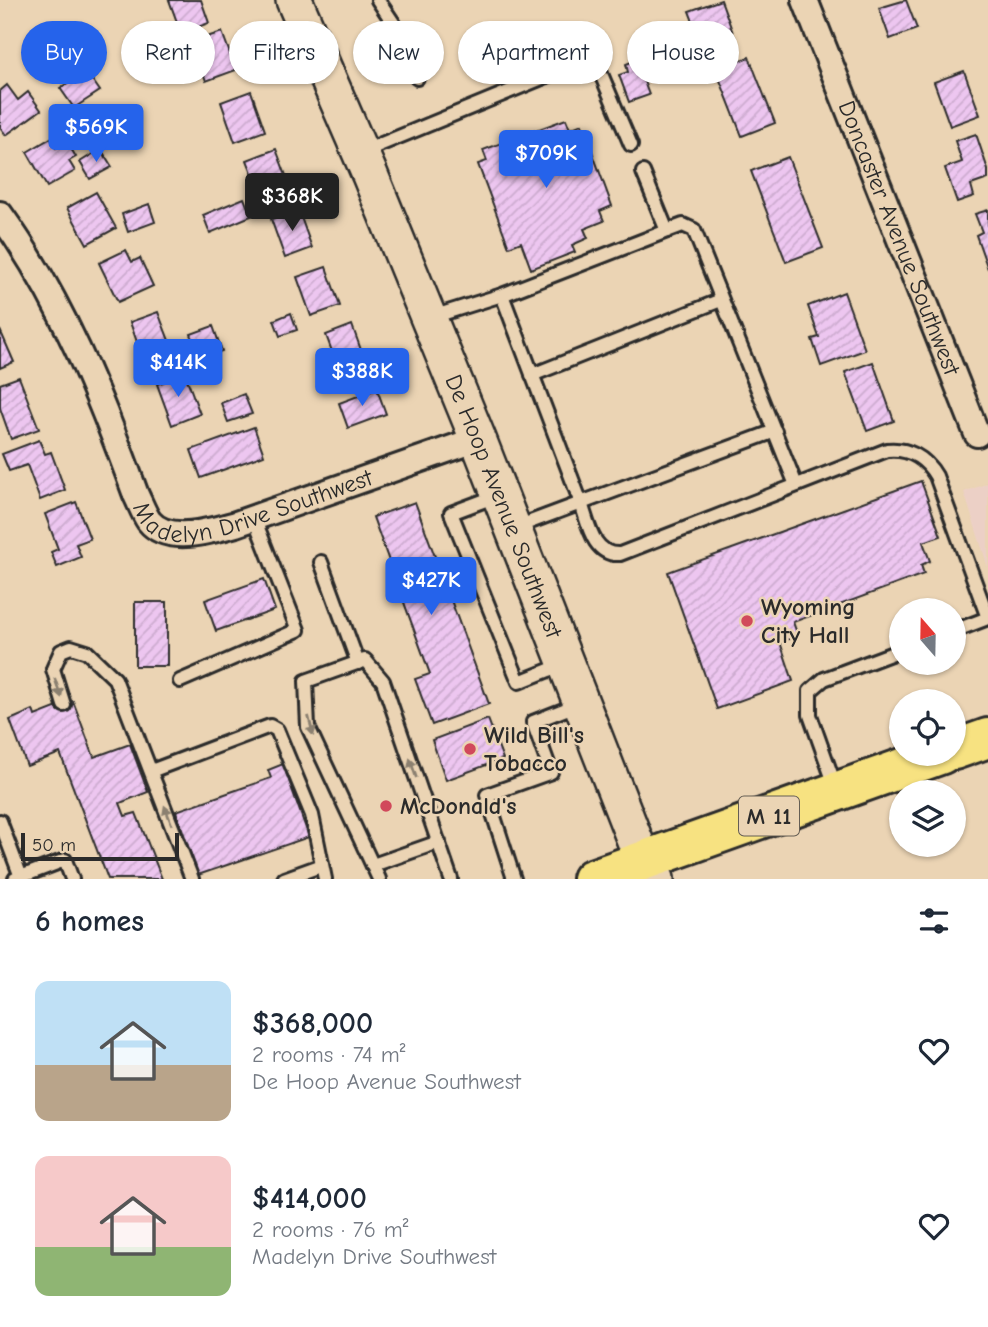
<!DOCTYPE html>
<html lang="en">
<head>
<meta charset="utf-8">
<style>
  body { margin:0; font-family:"Comic Neue",sans-serif; background:#f6f6f7; color:#1f2937; height:100vh; display:flex; flex-direction:column; font-size:26px; white-space:nowrap }
  * { box-sizing:border-box; margin:0 }
  p { font-size:23px; color:#747a83 }
  .icon { flex:none; width:38px; height:38px; fill:none; stroke:currentColor; stroke-width:2; stroke-linecap:round; stroke-linejoin:round }
  .map { position:relative; height:879px; overflow:hidden }
  .side { display:flex; flex-direction:column; background:#fff; flex:1 }
  .side>* { flex:none }
  .banner { position:absolute; left:21px; top:21px; width:947px; height:63px; display:flex; gap:14px }
  .needle { width:46px; rotate:340deg }
  .tools { position:absolute; left:889px; top:598px; display:grid; gap:14px }
  .tools a { display:grid; place-items:center; width:77px; height:77px; border-radius:50%; background:#fff; box-shadow:0 2px 5px #0004; font-size:35px }
  .scale { position:absolute; left:21px; bottom:18px; width:158px; box-sizing:border-box; padding-left:7px; border:4px solid #2b2b2b; border-top:0; font-size:19px; line-height:24px; white-space:nowrap; color:#2b2b2b; -webkit-text-stroke:5px #ebd4b4; paint-order:stroke }
  .price { position:absolute; translate:-50% -60px; padding:0 16px; border-radius:7px; background:#2563eb; color:#fff; font-size:23px; line-height:46px; filter:drop-shadow(0 2px 4px #0008) }
  .price::after { content:''; position:absolute; left:50%; top:42px; width:21px; height:16px; margin-left:-10px; background:inherit; clip-path:polygon(0 0,100% 0,50% 100%) }
  .price.selected { background:#222; color:#fff }
  ul { padding:0; list-style:none }
  li { display:flex; align-items:center; gap:21px; height:175px; padding:0 35px }
  li span { display:grid; place-items:center; flex:none; width:196px; height:140px; border-radius:14px; color:#555 }
  li>.icon { margin-inline-start:auto }
  span .icon { width:84px; height:84px; fill:#fffc; stroke-width:1 }
  li b { font-size:30px }
  h2 { display:flex; justify-content:space-between; align-items:center; height:84px; padding:0 35px; font-size:30px }
  .pill { padding:0 24px; border-radius:32px; background:#fff; box-shadow:0 2px 5px #0004; font-size:24px; line-height:63px }
  .pill.selected { background:#2563eb; color:#fff }
  .map>svg:first-child { display:block }
</style>
</head>
<body>
<div class="map">
<svg width="988" height="879" viewBox="0 0 988 879">
  <defs>
    <pattern id="building-hatch" width="6" height="6" patternUnits="userSpaceOnUse" patternTransform="scale(1.75)"><rect width="6" height="6" fill="#edc6f0"/><path d="M-1 1l2-2M0 6l6-6M5 7l2-2" fill="none" stroke="#cbaace"/></pattern>
  </defs>
  <rect width="100%" height="100%" fill="#ebd4b4"/>
  <filter id="ink" filterUnits="userSpaceOnUse"><feTurbulence type="fractalNoise" baseFrequency=".0143" numOctaves="2"/><feDisplacementMap in="SourceGraphic" scale="14" xChannelSelector="R" yChannelSelector="G"/><feConvolveMatrix kernelMatrix="1 2 1 2 8 2 1 2 1" color-interpolation-filters="sRGB"/></filter>
  <g filter="url(#ink)">
    <path fill="#ecd0c6" d="M 988,483 L 988,567 L 964,492 Z"/>
    <g fill="url(#building-hatch)" stroke="#2b2b2b" stroke-width="2">
      <path d="M 169,0 L 201,0 L 209,23 L 181,33 Z"/>
      <path d="M 721,0 L 737,44 L 706,55 L 689,11 Z"/>
      <path d="M 906,0 L 917,29 L 890,39 L 879,8 Z"/>
      <path d="M 222,32 L 236,70 L 206,81 L 192,42 Z"/>
      <path d="M 749,57 L 775,123 L 742,136 L 716,70 Z"/>
      <path d="M 636,60 L 649,95 L 629,102 L 619,75 L 628,72 L 626,64 Z"/>
      <path d="M 86,71 L 100,91 L 74,108 L 60,88 Z"/>
      <path d="M 964,71 L 980,115 L 950,126 L 934,82 Z"/>
      <path d="M 7,85 L 18,100 L 28,92 L 41,110 L 6,135 L 0,127 L 0,91 Z"/>
      <path d="M 251,91 L 265,131 L 235,142 L 221,102 Z"/>
      <path d="M 566,119 L 570,129 L 582,124 L 612,206 L 600,211 L 604,221 L 584,229 L 588,238 L 572,245 L 575,252 L 531,269 L 521,242 L 509,247 L 478,164 L 487,161 L 483,150 Z"/>
      <path d="M 976,134 L 988,170 L 988,179 L 971,185 L 974,196 L 957,202 L 945,168 L 962,162 L 955,141 Z"/>
      <path d="M 51,138 L 56,148 L 67,142 L 76,157 L 69,161 L 75,171 L 47,187 L 27,152 Z"/>
      <path d="M 101,149 L 112,167 L 90,179 L 80,162 Z"/>
      <path d="M 276,149 L 291,189 L 263,200 L 247,160 Z"/>
      <path d="M 788,157 L 823,248 L 786,262 L 751,171 Z"/>
      <path d="M 96,192 L 116,228 L 87,244 L 67,208 Z"/>
      <path d="M 244,198 L 251,216 L 210,233 L 203,215 Z"/>
      <path d="M 149,204 L 155,222 L 128,232 L 122,214 Z"/>
      <path d="M 298,209 L 312,248 L 285,258 L 271,219 Z"/>
      <path d="M 988,210 L 988,269 L 976,235 L 982,232 L 975,214 Z"/>
      <path d="M 126,250 L 132,262 L 140,258 L 153,286 L 118,302 L 99,263 Z"/>
      <path d="M 326,267 L 340,306 L 311,316 L 297,277 Z"/>
      <path d="M 844,292 L 865,350 L 821,366 L 812,339 L 819,337 L 808,306 Z"/>
      <path d="M 158,312 L 173,351 L 144,362 L 130,322 Z"/>
      <path d="M 291,313 L 297,330 L 280,336 L 274,320 Z"/>
      <path d="M 352,325 L 366,364 L 340,373 L 326,335 Z"/>
      <path d="M 213,326 L 222,351 L 200,359 L 191,334 Z"/>
      <path d="M 0,330 L 14,362 L 0,368 Z"/>
      <path d="M 873,362 L 894,421 L 867,431 L 845,372 Z"/>
      <path d="M 185,374 L 200,414 L 172,425 L 157,384 Z"/>
      <path d="M 19,377 L 39,429 L 11,439 L 0,408 L 0,384 Z"/>
      <path d="M 377,389 L 386,414 L 348,428 L 339,403 Z"/>
      <path d="M 244,394 L 252,414 L 228,422 L 221,403 Z"/>
      <path d="M 254,427 L 264,455 L 201,478 L 191,450 Z"/>
      <path d="M 39,440 L 45,454 L 51,452 L 65,490 L 40,500 L 27,465 L 9,471 L 2,454 Z"/>
      <path d="M 921,481 L 941,536 L 923,542 L 930,561 L 921,565 L 924,574 L 793,622 L 798,636 L 780,642 L 793,681 L 717,709 L 668,572 Z"/>
      <path d="M 76,502 L 90,539 L 76,544 L 81,557 L 57,567 L 51,552 L 58,549 L 45,514 Z"/>
      <path d="M 415,502 L 489,704 L 432,725 L 415,679 L 430,674 L 373,517 Z"/>
      <path d="M 264,579 L 275,610 L 216,631 L 205,600 Z"/>
      <rect x="135" y="602" width="32" height="64"/>
      <path d="M 73,701 L 94,757 L 130,744 L 148,792 L 120,803 L 125,816 L 136,813 L 162,879 L 108,879 L 60,753 L 27,766 L 10,720 L 33,710 L 35,716 Z"/>
      <path d="M 488,719 L 503,759 L 446,780 L 432,740 Z"/>
      <path d="M 283,764 L 309,837 L 198,875 L 176,811 L 271,778 L 268,770 Z"/>
    </g>
    <g fill="none" stroke-linecap="round" stroke-linejoin="round">
      <defs>
        <g id="lane">
          <path d="M 378,0 L 394,24 L 417,78"/>
          <path d="M 362,152 L 586,60 L 596,62 L 631,145"/>
          <path d="M 667,231 L 683,225 L 694,230 L 796,485"/>
          <path d="M 502,295 L 667,231 L 643,172"/>
          <path d="M 432,317 L 502,295 L 581,503 L 775,431"/>
          <path d="M 532,375 L 721,300"/>
          <path d="M 499,495 L 451,513 L 519,682 L 564,664"/>
          <path d="M 514,528 L 581,503 C 588,523 593,556 620,554 L 887,450 C 908,448 925,457 936,476 L 988,618"/>
          <path d="M 321,562 L 358,663"/>
          <path d="M 954,631 L 988,618"/>
          <path d="M 180,681 L 298,630 L 254,518"/>
          <path d="M 64,705 L 53,669 L 61,651 L 71,647 L 87,652 L 115,679 L 192,879"/>
          <path d="M 151,771 L 262,729 L 270,726 L 277,730 L 312,815 L 325,879"/>
          <path d="M 836,788 L 810,715 L 810,691 L 824,679 L 901,650"/>
          <path d="M 0,821 L 21,877"/>
          <path d="M 373,865 L 439,842"/>
          <path d="M 15,879 L 65,860 L 72,879"/>
          <path d="M 284,879 L 320,866"/>
          <path d="M 379,879 L 308,727 L 306,681 L 365,660 L 383,681 L 451,879"/>
          <path d="M 514,879 L 487,795 L 551,772 L 533,722 L 579,704"/>
        </g>
        <g id="street">
          <path id="s1" d="M 805,0 L 977,434"/>
          <path id="s2" d="M 0,214 C 62,300 100,396 136,495 C 140,503 144,514 149,521 C 168,545 213,530 236,524 L 478,439"/>
        </g>
        <g id="secondary">
          <path id="s3" d="M 294,0 L 370,175 L 478,439 L 643,861 L 656,879"/>
        </g>
        <g id="primary">
          <path d="M 954,750 L 988,738"/>
          <path d="M 592,879 L 942,754"/>
        </g>
      </defs>
      <use href="#lane" stroke="#2b2b2b" stroke-width="18"/>
      <use href="#street" stroke="#2b2b2b" stroke-width="30"/>
      <use href="#secondary" stroke="#2b2b2b" stroke-width="40"/>
      <use href="#primary" stroke="#2b2b2b" stroke-width="44"/>
      <use href="#lane" stroke="#ebd4b4" stroke-width="12"/>
      <use href="#street" stroke="#ebd4b4" stroke-width="24"/>
      <use href="#secondary" stroke="#ebd4b4" stroke-width="35"/>
      <use href="#primary" stroke="#f7e281" stroke-width="38"/>
    </g>
    <defs><path id="oneway-solid" d="M-6-.8H1V-3.2L6.5 0L1 3.2V.8H-6Z" transform="scale(1.75)"/></defs>
    <g fill="#8b8070">
      <use href="#oneway-solid" transform="translate(58 688) rotate(71)"/>
      <use href="#oneway-solid" transform="translate(311 726) rotate(76)"/>
      <use href="#oneway-solid" transform="translate(413 768) rotate(-109)"/>
      <use href="#oneway-solid" transform="translate(168 815) rotate(-111)"/>
    </g>
  </g>
  <g fill="#d1495b" stroke="#ebd4b4" stroke-width="2.5">
    <circle cx="747" cy="621" r="7"/>
    <circle cx="470" cy="749" r="7"/>
    <circle cx="386" cy="806" r="7"/>
  </g>
  <g text-anchor="middle" dominant-baseline="central" stroke-width="5" stroke-linejoin="round" paint-order="stroke">
    <rect fill="#ebd4b4" stroke="#655e54" stroke-width="2" x="739" y="796.5" width="60" height="39" rx="5"/>
    <g font-size="23" font-weight="bold" fill="#2b2b2b">
      <text x="769" y="816">M 11</text>
    </g>
    <g font-size="24" fill="#2b2b2b" stroke="#ebd4b4">
      <text stroke="none"><textPath href="#s1" startOffset="256">Doncaster Avenue Southwest</textPath></text>
      <text stroke="none"><textPath href="#s2" startOffset="450">Madelyn Drive Southwest</textPath></text>
      <text stroke="none"><textPath href="#s3" startOffset="548">De Hoop Avenue Southwest</textPath></text>
    </g>
    <g font-size="24" font-weight="bold" fill="#2b2b2b" stroke="#ebd4b4" text-anchor="start">
      <text x="761" y="607">Wyoming<tspan x="761" dy="28">City Hall</tspan></text>
      <text x="484" y="735">Wild Bill's<tspan x="484" dy="28">Tobacco</tspan></text>
      <text x="400" y="806">McDonald's</text>
    </g>
  </g>
</svg>
<div class="tools">
<a><svg class="needle" viewBox="-14 -14 28 28"><path d="M0-13l5 13h-10z" fill="#e53935"/><path d="M0 13l5-13h-10z" fill="#747a83"/></svg></a>
<a><svg class="icon" aria-label="locate" viewBox="0 0 24 24"><circle cx="12" cy="12" r="6"/><path d="M12 2v4M12 18v4M2 12h4M18 12h4"/></svg></a>
<a><svg class="icon" aria-label="layers" viewBox="0 0 24 24"><path d="M12 4l9 5-9 5-9-5zM3 14l9 5 9-5"/></svg></a>
</div>
<div class="scale">50 m</div>
<b class="price" style="left:96px;top:164px">$569K</b>
<b class="price" style="left:546px;top:190px">$709K</b>
<b class="price selected" style="left:292px;top:233px">$368K</b>
<b class="price" style="left:178px;top:399px">$414K</b>
<b class="price" style="left:362px;top:408px">$388K</b>
<b class="price" style="left:431px;top:617px">$427K</b>
<div class="banner">
<a class="pill selected">Buy</a>
<a class="pill">Rent</a>
<a class="pill">Filters</a>
<a class="pill">New</a>
<a class="pill">Apartment</a>
<a class="pill">House</a>
</div>
</div>
<section class="side">
<h2>6 homes<svg class="icon" aria-label="filters" viewBox="0 0 24 24"><path d="M4 7h16M4 17h16"/><circle cx="9" cy="7" r="2"/><circle cx="15" cy="17" r="2"/></svg></h2>
<ul>
<li><span style="background:linear-gradient(#bfe0f5 60%,#b9a48a 0)"><svg class="icon" aria-label="home" viewBox="0 0 24 24"><path d="M3 11l9-7 9 7M6 9v11h12V9"/></svg></span><div><b>$368,000</b><p>2 rooms · 74 m²</p><p>De Hoop Avenue Southwest</p></div><svg class="icon" aria-label="heart" viewBox="0 0 24 24"><path d="M12 20l-8-8c-3-5 5-10 8-4 3-6 11-1 8 4z"/></svg></li>
<li><span style="background:linear-gradient(#f6c9c9 65%,#8fb573 0)"><svg class="icon" aria-label="home" viewBox="0 0 24 24"><path d="M3 11l9-7 9 7M6 9v11h12V9"/></svg></span><div><b>$414,000</b><p>2 rooms · 76 m²</p><p>Madelyn Drive Southwest</p></div><svg class="icon" aria-label="heart" viewBox="0 0 24 24"><path d="M12 20l-8-8c-3-5 5-10 8-4 3-6 11-1 8 4z"/></svg></li>
</ul>
</section>
</body>
</html>
